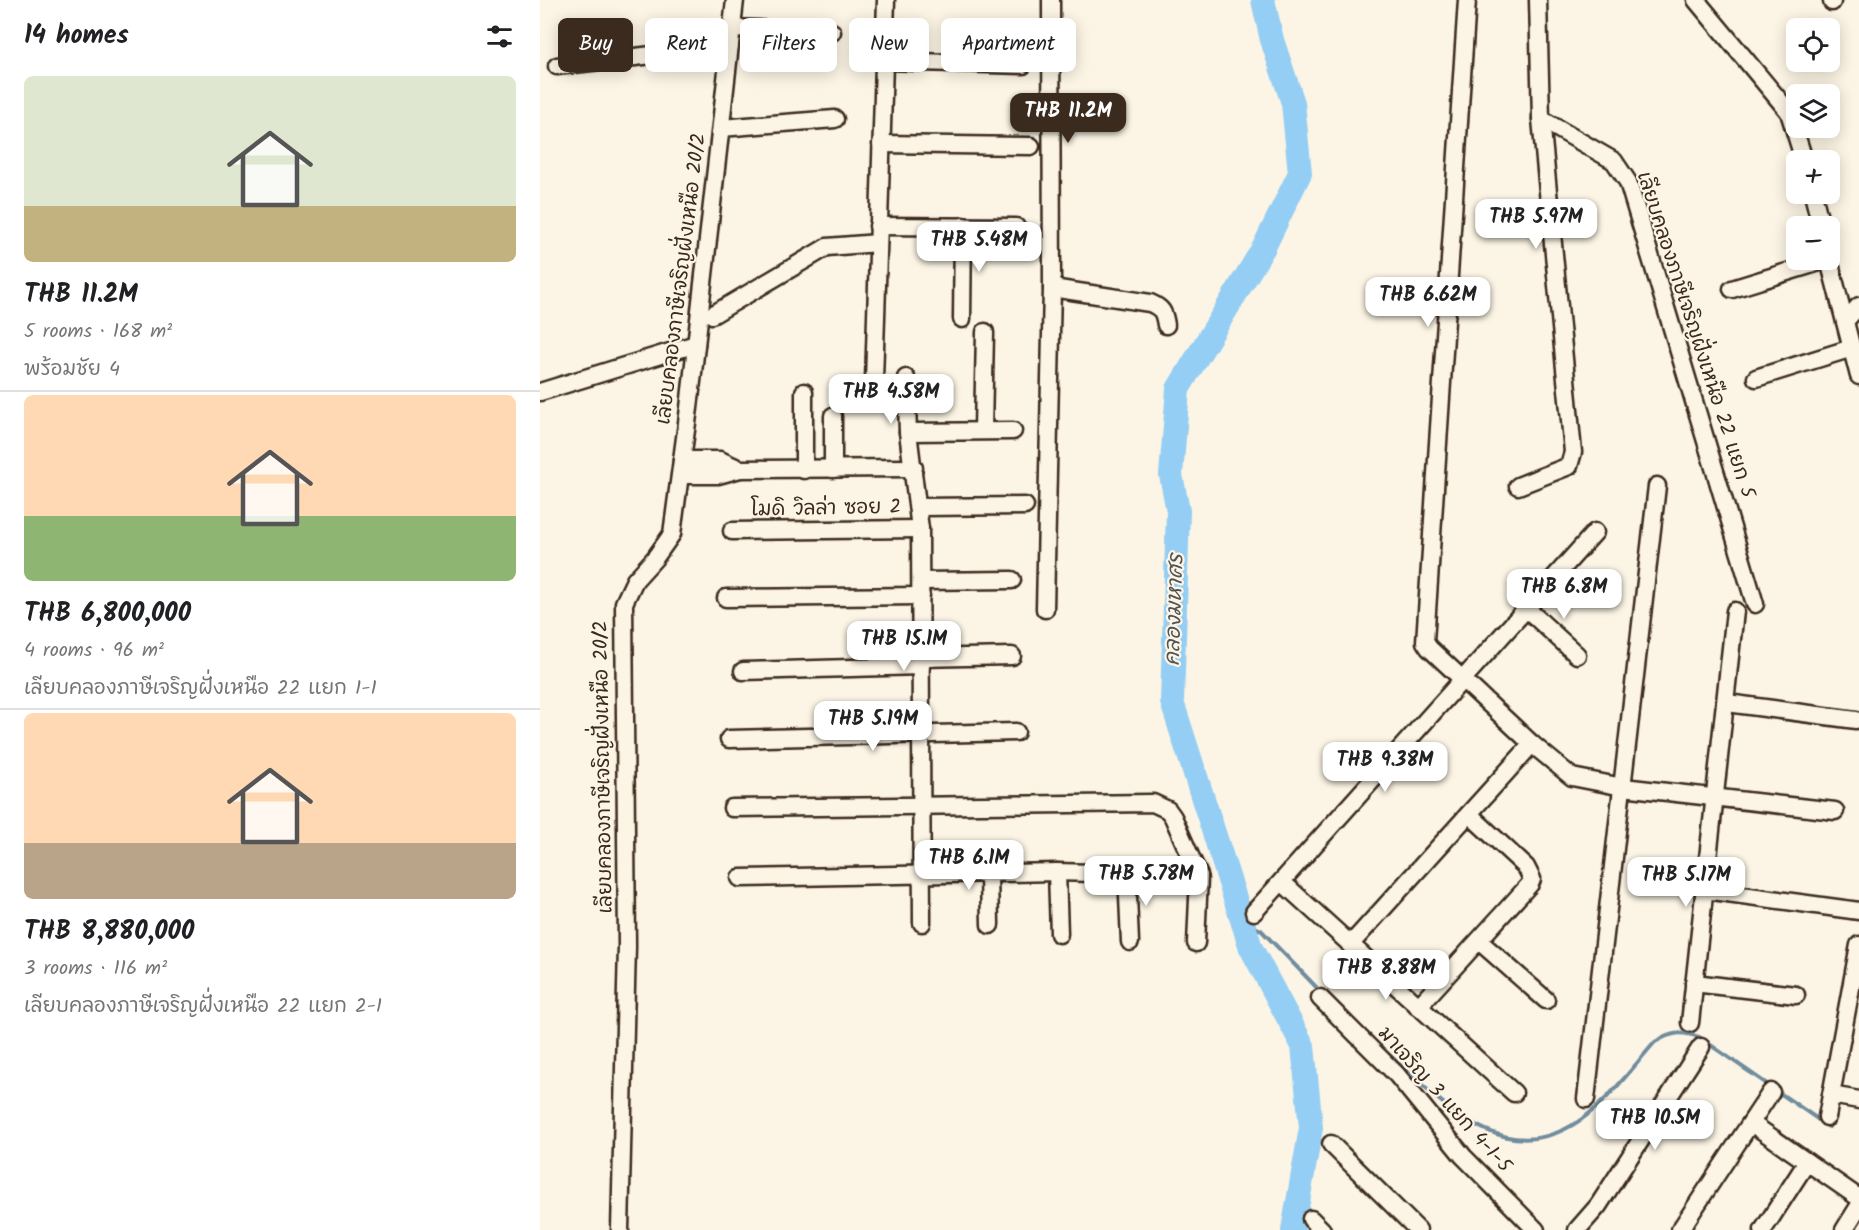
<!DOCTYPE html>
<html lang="en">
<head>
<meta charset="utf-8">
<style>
  body { margin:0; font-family:Kalam,"Playpen Sans Thai",sans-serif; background:#f2f2f2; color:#202124; height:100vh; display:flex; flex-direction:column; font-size:22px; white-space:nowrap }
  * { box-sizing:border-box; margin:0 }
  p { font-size:20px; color:#757577 }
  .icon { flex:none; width:33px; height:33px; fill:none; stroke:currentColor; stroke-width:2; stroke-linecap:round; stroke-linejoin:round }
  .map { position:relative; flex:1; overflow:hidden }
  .drawer { display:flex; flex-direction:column; background:#fff; width:540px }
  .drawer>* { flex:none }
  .hud { position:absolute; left:18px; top:18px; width:570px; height:54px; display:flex; gap:12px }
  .fabs { position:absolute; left:1246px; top:18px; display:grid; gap:12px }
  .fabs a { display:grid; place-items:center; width:54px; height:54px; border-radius:9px; background:#fff; box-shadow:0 3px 15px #0003; font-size:30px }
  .price { position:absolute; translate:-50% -51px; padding:0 14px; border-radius:12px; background:#fff; color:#222; font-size:20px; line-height:39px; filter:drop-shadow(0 2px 3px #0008) }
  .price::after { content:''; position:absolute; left:50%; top:36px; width:18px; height:14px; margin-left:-9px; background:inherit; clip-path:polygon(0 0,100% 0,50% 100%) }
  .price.current { background:#3b2a1e; color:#fff }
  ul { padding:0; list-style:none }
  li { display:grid; align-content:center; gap:12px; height:318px; padding:0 24px }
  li+li { border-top:2px solid #e0e0e0 }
  li span { display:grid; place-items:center; height:186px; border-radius:9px; color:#555 }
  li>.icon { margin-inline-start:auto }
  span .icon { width:108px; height:108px; fill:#fffc; stroke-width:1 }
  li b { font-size:26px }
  h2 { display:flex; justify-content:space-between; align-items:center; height:72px; padding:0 24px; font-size:26px }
  .chip { padding:0 21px; border-radius:9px; background:#fff; box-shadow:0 3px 15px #0003; font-size:21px; line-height:54px }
  .chip.current { background:#3b2a1e; color:#fff }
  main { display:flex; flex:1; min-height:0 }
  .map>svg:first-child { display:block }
</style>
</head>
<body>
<main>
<section class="drawer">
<h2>14 homes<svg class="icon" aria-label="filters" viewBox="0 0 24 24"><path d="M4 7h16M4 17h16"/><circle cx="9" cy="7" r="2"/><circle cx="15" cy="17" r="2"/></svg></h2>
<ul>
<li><span style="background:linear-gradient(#dfe7d0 70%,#c2b280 0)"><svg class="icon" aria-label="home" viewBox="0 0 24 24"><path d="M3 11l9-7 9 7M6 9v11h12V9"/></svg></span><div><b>THB 11.2M</b><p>5 rooms · 168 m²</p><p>พร้อมชัย 4</p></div></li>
<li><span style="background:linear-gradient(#ffd9b3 65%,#8fb573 0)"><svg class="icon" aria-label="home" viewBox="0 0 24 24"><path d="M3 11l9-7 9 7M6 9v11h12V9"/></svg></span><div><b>THB 6,800,000</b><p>4 rooms · 96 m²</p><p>เลียบคลองภาษีเจริญฝั่งเหนือ 22 แยก 1-1</p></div></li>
<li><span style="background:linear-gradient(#ffd9b3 70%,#b9a48a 0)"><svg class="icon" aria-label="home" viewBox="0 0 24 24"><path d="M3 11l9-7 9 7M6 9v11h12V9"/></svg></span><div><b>THB 8,880,000</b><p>3 rooms · 116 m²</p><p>เลียบคลองภาษีเจริญฝั่งเหนือ 22 แยก 2-1</p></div></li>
</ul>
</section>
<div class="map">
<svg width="1319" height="1230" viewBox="0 0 1319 1230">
  <rect width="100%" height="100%" fill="#fcf5e5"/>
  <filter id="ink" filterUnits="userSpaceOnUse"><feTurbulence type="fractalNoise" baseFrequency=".0167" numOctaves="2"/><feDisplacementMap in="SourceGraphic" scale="12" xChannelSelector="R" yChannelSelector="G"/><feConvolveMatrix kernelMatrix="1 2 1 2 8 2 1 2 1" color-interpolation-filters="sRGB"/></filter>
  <g filter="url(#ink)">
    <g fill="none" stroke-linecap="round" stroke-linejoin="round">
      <g stroke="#708c9e" stroke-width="4">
        <path d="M 703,921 L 721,930 L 781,992"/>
        <path d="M 835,1042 C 896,1095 962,1180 1046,1116 C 1072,1096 1093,1067 1115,1042 C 1132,1032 1141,1031 1159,1037 L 1289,1127"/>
      </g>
      <path stroke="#94cef4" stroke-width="24" d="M 723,0 L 732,40 L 753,103 L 760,173 L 724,247 L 638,389 L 631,475 L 638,511 L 632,702 L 711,948 L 763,1046 L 771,1128 L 753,1230"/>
      <defs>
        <g id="minor">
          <path d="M 927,0 L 885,642 L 889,648 L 992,744 L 1032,777 L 1083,787 L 1295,811"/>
          <path d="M 1156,0 L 1249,112 L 1264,160"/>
          <path d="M 1292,2 L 1292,0"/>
          <path d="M 192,28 L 292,32"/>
          <path d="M 344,61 L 483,65"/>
          <path d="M 17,66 L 190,46"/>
          <path d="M 1001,119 L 1074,161 L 1088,182 L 1215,604"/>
          <path d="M 181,128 L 295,119"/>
          <path d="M 341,144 L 491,146"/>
          <path d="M 1273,194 L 1281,226"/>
          <path d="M 338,226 L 476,227"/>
          <path d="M 1289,260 L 1319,376"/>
          <path d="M 512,288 L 610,303 C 622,308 624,312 626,325"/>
          <path d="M 1192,289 L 1286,260"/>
          <path d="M 172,315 L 287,247 L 338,243"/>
          <path d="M 422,319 L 423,226"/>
          <path d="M 1305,321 L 1319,306"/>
          <path d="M 366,378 L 368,432 L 380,529 L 382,923"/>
          <path d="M 1216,378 L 1312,348"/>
          <path d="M 334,381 L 346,0"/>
          <path d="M 0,392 L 156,344"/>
          <path d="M 443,430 L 445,332"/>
          <path d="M 368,432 L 473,431"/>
          <path d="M 142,460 L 180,460 L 200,469"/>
          <path d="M 293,469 L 293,416"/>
          <path d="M 264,470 L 264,392"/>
          <path d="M 141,475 L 178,475 L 200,469 L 374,468"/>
          <path d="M 978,486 L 1029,466 L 1033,452 L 1001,119 L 998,0"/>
          <path d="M 379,507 L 485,506"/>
          <path d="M 192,531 L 380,529"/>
          <path d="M 381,581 L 472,580"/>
          <path d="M 186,598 L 381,596"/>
          <path d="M 505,609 L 512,288 L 511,0"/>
          <path d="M 988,610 L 1037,655"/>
          <path d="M 380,658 L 472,656"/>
          <path d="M 203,671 L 381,666"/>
          <path d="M 1187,703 L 1316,720"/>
          <path d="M 189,739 L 476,732"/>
          <path d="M 192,808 L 613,803 L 628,810 L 633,817 L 659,876 L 656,943"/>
          <path d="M 517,872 L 519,934"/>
          <path d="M 449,873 L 450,925"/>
          <path d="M 587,873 L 590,942"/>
          <path d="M 200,878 L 517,872 L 659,876"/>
          <path d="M 742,882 L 974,1093"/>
          <path d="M 1165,890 L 1319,911"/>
          <path d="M 714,912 L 1055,532"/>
          <path d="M 939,941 L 1006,1000"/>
          <path d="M 810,945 L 992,744"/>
          <path d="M 1154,983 L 1256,995"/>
          <path d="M 780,998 L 857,1075 L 923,1156 L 996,1230"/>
          <path d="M 878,1007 L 990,884 L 992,879 L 986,867 L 929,814"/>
          <path d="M 1150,1023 L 1195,611"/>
          <path d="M 1291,1095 L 1319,1100"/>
          <path d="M 1046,1099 L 1117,486"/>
          <path d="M 1287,1117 L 1319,945"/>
          <path d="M 1211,1123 L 1319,1198"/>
          <path d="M 791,1144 L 878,1230"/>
          <path d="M 771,1219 L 782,1230"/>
          <path d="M 80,1230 L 87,946 L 84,603 L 95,580 L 115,558 L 132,534 L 149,408 L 195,0"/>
          <path d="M 1037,1230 L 1058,1206 L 1161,1047"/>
          <path d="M 1140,1230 L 1231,1092"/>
          <path d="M 1223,1230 L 1267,1162"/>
          <path d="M 1304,1230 L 1319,1206"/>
        </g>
      </defs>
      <use href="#minor" stroke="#3b2a1e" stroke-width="21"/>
      <use href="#minor" stroke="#fcf5e5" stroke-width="16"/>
    </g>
  </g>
  <g text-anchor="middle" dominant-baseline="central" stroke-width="4.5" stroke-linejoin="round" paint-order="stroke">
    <g font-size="20" fill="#3b2a1e" stroke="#fcf5e5">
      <text transform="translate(142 279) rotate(-83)">เลียบคลองภาษีเจริญฝั่งเหนือ 20/2</text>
      <text transform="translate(1155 335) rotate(72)">เลียบคลองภาษีเจริญฝั่งเหนือ 22 แยก 5</text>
      <text transform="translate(286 509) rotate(-1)">โมดิ วิลล่า ซอย 2</text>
      <text transform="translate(64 767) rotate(-91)">เลียบคลองภาษีเจริญฝั่งเหนือ 20/2</text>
      <text transform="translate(904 1100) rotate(48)">มาเจริญ 3 แยก 4-1-5</text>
    </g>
    <g font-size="21" font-style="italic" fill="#515354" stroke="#fcf5e5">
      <text transform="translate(635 610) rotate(-88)">คลองมหาศร</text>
    </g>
  </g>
</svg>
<div class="fabs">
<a><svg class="icon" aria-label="locate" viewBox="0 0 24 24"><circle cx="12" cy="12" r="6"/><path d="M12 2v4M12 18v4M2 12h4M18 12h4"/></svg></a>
<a><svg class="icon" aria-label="layers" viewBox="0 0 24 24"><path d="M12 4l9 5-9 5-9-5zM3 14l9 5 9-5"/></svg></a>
<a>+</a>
<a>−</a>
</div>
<b class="price current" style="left:528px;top:144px">THB 11.2M</b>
<b class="price" style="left:996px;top:250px">THB 5.97M</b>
<b class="price" style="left:439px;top:273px">THB 5.48M</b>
<b class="price" style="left:888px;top:328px">THB 6.62M</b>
<b class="price" style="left:351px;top:425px">THB 4.58M</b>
<b class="price" style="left:1024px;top:620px">THB 6.8M</b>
<b class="price" style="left:364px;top:672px">THB 15.1M</b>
<b class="price" style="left:333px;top:752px">THB 5.19M</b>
<b class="price" style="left:845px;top:793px">THB 9.38M</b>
<b class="price" style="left:429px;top:891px">THB 6.1M</b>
<b class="price" style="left:606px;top:907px">THB 5.78M</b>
<b class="price" style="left:1146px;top:908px">THB 5.17M</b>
<b class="price" style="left:846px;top:1001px">THB 8.88M</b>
<b class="price" style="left:1115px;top:1151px">THB 10.5M</b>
<div class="hud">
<a class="chip current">Buy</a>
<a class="chip">Rent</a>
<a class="chip">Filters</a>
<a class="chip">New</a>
<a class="chip">Apartment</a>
</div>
</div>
</main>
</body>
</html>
